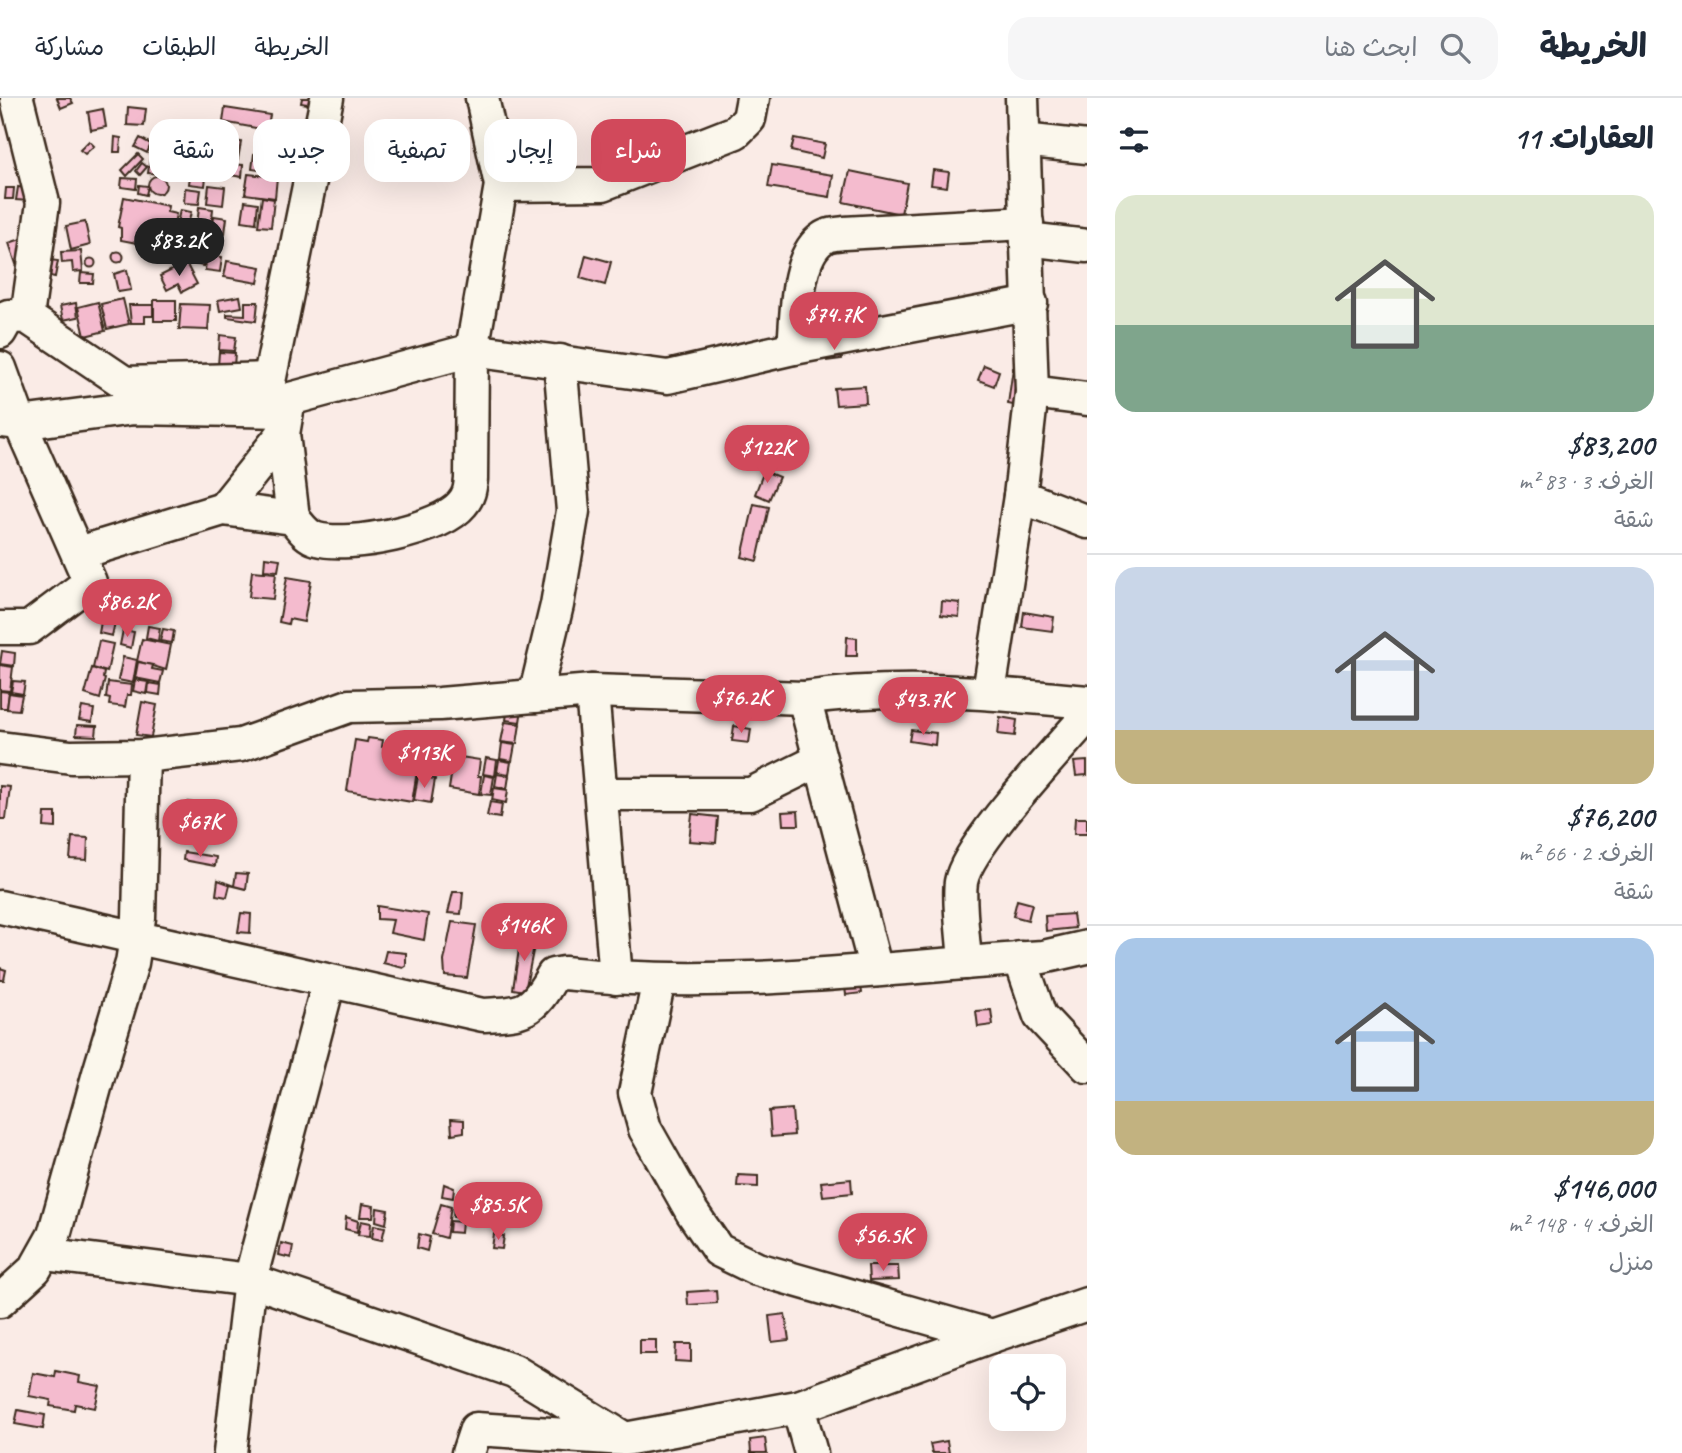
<!DOCTYPE html>
<html lang="ar">
<head>
<meta charset="utf-8">
<style>
  body { margin:0; font-family:Caveat,"Playpen Sans Arabic",sans-serif; background:#f6f6f7; color:#1f2937; direction:rtl; height:100vh; display:flex; flex-direction:column; font-size:26px; white-space:nowrap }
  * { box-sizing:border-box; margin:0 }
  p { font-size:23px; color:#747a83 }
  .icon { flex:none; width:38px; height:38px; fill:none; stroke:currentColor; stroke-width:2; stroke-linecap:round; stroke-linejoin:round }
  .map { position:relative; flex:1; overflow:hidden; direction:ltr }
  .details { display:flex; flex-direction:column; background:#fff; width:595px }
  .details>* { flex:none }
  .banner { position:absolute; left:21px; top:21px; width:665px; height:63px; direction:rtl; display:flex; gap:14px }
  .tools { position:absolute; left:989px; top:1256px; display:grid; gap:14px }
  .tools a { display:grid; place-items:center; width:77px; height:77px; border-radius:14px; background:#fff; box-shadow:0 7px 28px #0002; font-size:35px }
  .price { position:absolute; translate:-50% -60px; padding:0 16px; border-radius:24px; background:#d1495b; color:#fff; font-size:23px; line-height:46px; filter:drop-shadow(0 2px 4px #0008) }
  .price::after { content:''; position:absolute; left:50%; top:42px; width:21px; height:16px; margin-left:-10px; background:inherit; clip-path:polygon(0 0,100% 0,50% 100%) }
  .price.on { background:#222; color:#fff }
  ul { padding:0; list-style:none }
  li { display:grid; align-content:center; gap:14px; height:371px; padding:0 28px }
  li+li { border-top:2px solid #e0e1e3 }
  li span { display:grid; place-items:center; height:217px; border-radius:21px; color:#555 }
  li>.icon { margin-inline-start:auto }
  span .icon { width:126px; height:126px; fill:#fffc; stroke-width:1 }
  li b { font-size:30px }
  h2 { display:flex; justify-content:space-between; align-items:center; height:84px; padding:0 28px; font-size:30px }
  .tag { padding:0 24px; border-radius:21px; background:#fff; box-shadow:0 7px 28px #0002; font-size:24px; line-height:63px }
  .tag.on { background:#d1495b; color:#fff }
  header { display:flex; align-items:center; gap:42px; box-sizing:border-box; height:98px; padding:0 35px; background:#fff; border-bottom:2px solid #e0e1e3 }
  header strong { font-size:33px }
  nav { display:flex; gap:38px; margin-inline-start:auto; font-size:24px }
  .search { width:490px; height:63px; background:#f6f6f7; display:flex; align-items:center; gap:18px; box-sizing:border-box; padding:0 24px; border-radius:21px; color:#747a83; font-size:26px }
  main { display:flex; flex:1; min-height:0 }
  .map>svg:first-child { display:block }
</style>
</head>
<body>
<header>
<strong>الخريطة</strong>
<div class="search"><svg class="icon" aria-label="search" viewBox="0 0 24 24"><circle cx="10" cy="10" r="6"/><path d="M15 15l6 6"/></svg>ابحث هنا</div>
<nav><a>الخريطة</a><a>الطبقات</a><a>مشاركة</a></nav>
</header>
<main>
<section class="details">
<h2>العقارات: 11<svg class="icon" aria-label="filters" viewBox="0 0 24 24"><path d="M4 7h16M4 17h16"/><circle cx="9" cy="7" r="2"/><circle cx="15" cy="17" r="2"/></svg></h2>
<ul>
<li><span style="background:linear-gradient(#dfe7d0 60%,#7fa58c 0)"><svg class="icon" aria-label="home" viewBox="0 0 24 24"><path d="M3 11l9-7 9 7M6 9v11h12V9"/></svg></span><div><b>$83,200</b><p>الغرف: 3 · 83 m²</p><p>شقة</p></div></li>
<li><span style="background:linear-gradient(#c9d6e8 75%,#c2b280 0)"><svg class="icon" aria-label="home" viewBox="0 0 24 24"><path d="M3 11l9-7 9 7M6 9v11h12V9"/></svg></span><div><b>$76,200</b><p>الغرف: 2 · 66 m²</p><p>شقة</p></div></li>
<li><span style="background:linear-gradient(#a9c7e8 75%,#c2b280 0)"><svg class="icon" aria-label="home" viewBox="0 0 24 24"><path d="M3 11l9-7 9 7M6 9v11h12V9"/></svg></span><div><b>$146,000</b><p>الغرف: 4 · 148 m²</p><p>منزل</p></div></li>
</ul>
</section>
<div class="map">
<svg width="1087" height="1355" viewBox="0 0 1087 1355">
  <rect width="100%" height="100%" fill="#faebe6"/>
  <filter id="ink" filterUnits="userSpaceOnUse"><feTurbulence type="fractalNoise" baseFrequency=".0143" numOctaves="2"/><feDisplacementMap in="SourceGraphic" scale="14" xChannelSelector="R" yChannelSelector="G"/><feConvolveMatrix kernelMatrix="1 2 1 2 8 2 1 2 1" color-interpolation-filters="sRGB"/></filter>
  <g filter="url(#ink)">
    <g fill="#f4bbce" stroke="#3b2a1e" stroke-width="2">
      <path d="M 57,0 L 70,0 L 73,5 L 61,10 Z"/>
      <path d="M 302,0 L 321,0 L 320,8 L 301,5 Z"/>
      <path d="M 128,9 L 146,11 L 144,28 L 127,27 Z"/>
      <path d="M 225,10 L 270,17 L 267,32 L 223,24 Z"/>
      <path d="M 103,11 L 106,29 L 91,32 L 88,14 Z"/>
      <path d="M 115,39 L 121,40 L 120,54 L 114,54 Z"/>
      <path d="M 214,39 L 241,44 L 238,61 L 211,56 Z"/>
      <path d="M 140,40 L 151,46 L 147,55 L 135,49 Z"/>
      <path d="M 794,40 L 825,46 L 822,60 L 791,53 Z"/>
      <path d="M 89,43 L 94,48 L 85,56 L 80,52 Z"/>
      <path d="M 175,46 L 195,48 L 194,63 L 174,60 Z"/>
      <path d="M 165,49 L 170,52 L 166,60 L 161,57 Z"/>
      <path d="M 197,49 L 209,50 L 208,64 L 197,64 Z"/>
      <path d="M 138,56 L 143,61 L 127,78 L 122,72 Z"/>
      <path d="M 254,56 L 283,60 L 281,75 L 252,71 Z"/>
      <path d="M 150,60 L 165,61 L 163,76 L 148,75 Z"/>
      <path d="M 218,61 L 224,65 L 217,75 L 211,72 Z"/>
      <path d="M 142,65 L 147,69 L 140,77 L 136,73 Z"/>
      <path d="M 231,66 L 243,67 L 242,79 L 230,77 Z"/>
      <path d="M 772,67 L 833,77 L 830,99 L 768,89 Z"/>
      <path d="M 191,69 L 207,70 L 205,88 L 189,86 Z"/>
      <path d="M 933,72 L 949,74 L 947,89 L 931,87 Z"/>
      <path d="M 850,73 L 907,85 L 901,116 L 843,104 Z"/>
      <path d="M 248,76 L 277,79 L 275,100 L 245,96 Z"/>
      <circle cx="157" cy="87" r="9"/>
      <path d="M 122,80 L 137,81 L 136,91 L 121,89 Z"/>
      <path d="M 139,87 L 148,88 L 146,97 L 138,95 Z"/>
      <path d="M 209,87 L 225,89 L 223,107 L 207,105 Z"/>
      <path d="M 18,89 L 31,91 L 29,103 L 16,102 Z"/>
      <path d="M 6,90 L 14,90 L 13,101 L 5,101 Z"/>
      <path d="M 185,90 L 201,92 L 199,106 L 184,105 Z"/>
      <path d="M 124,99 L 168,108 L 167,114 L 176,116 L 172,136 L 163,134 L 162,138 L 152,136 L 150,142 L 138,140 L 137,145 L 121,142 L 121,130 L 118,129 Z"/>
      <path d="M 262,99 L 274,101 L 271,129 L 258,128 Z"/>
      <path d="M 245,103 L 258,105 L 256,125 L 242,123 Z"/>
      <path d="M 199,109 L 213,111 L 211,129 L 197,128 Z"/>
      <path d="M 180,112 L 191,114 L 187,132 L 176,130 Z"/>
      <path d="M 214,118 L 227,120 L 225,135 L 212,133 Z"/>
      <path d="M 85,124 L 90,147 L 71,152 L 66,128 Z"/>
      <path d="M 196,129 L 209,131 L 207,145 L 193,142 Z"/>
      <path d="M 21,141 L 28,163 L 16,166 L 9,145 Z"/>
      <circle cx="149" cy="151" r="5.5"/>
      <path d="M 191,149 L 205,151 L 203,168 L 189,165 Z"/>
      <path d="M 81,153 L 83,173 L 73,174 L 72,164 L 62,165 L 61,154 Z"/>
      <circle cx="118" cy="159" r="5.5"/>
      <path d="M 207,156 L 222,159 L 220,174 L 205,172 Z"/>
      <path d="M 586,157 L 611,164 L 605,187 L 580,180 Z"/>
      <circle cx="91" cy="165" r="4.5"/>
      <path d="M 42,161 L 58,163 L 55,179 L 40,176 Z"/>
      <path d="M 227,163 L 261,169 L 258,185 L 224,179 Z"/>
      <path d="M 186,165 L 197,186 L 182,194 L 178,186 L 167,192 L 160,178 Z"/>
      <path d="M 127,172 L 131,192 L 118,194 L 114,176 Z"/>
      <path d="M 81,175 L 94,176 L 93,185 L 80,185 Z"/>
      <path d="M 240,198 L 242,209 L 220,213 L 218,202 Z"/>
      <path d="M 123,201 L 129,226 L 107,231 L 101,206 Z"/>
      <rect x="154" y="202" width="22" height="21"/>
      <path d="M 98,204 L 105,233 L 85,238 L 78,209 Z"/>
      <path d="M 245,204 L 258,204 L 256,223 L 227,219 L 227,216 L 245,217 Z"/>
      <path d="M 76,205 L 78,219 L 63,222 L 60,208 Z"/>
      <path d="M 181,206 L 210,207 L 208,232 L 179,231 Z"/>
      <path d="M 129,207 L 153,207 L 153,218 L 145,218 L 145,225 L 131,225 Z"/>
      <path d="M 220,237 L 236,239 L 234,253 L 219,252 Z"/>
      <path d="M 840,246 L 842,261 L 827,263 L 825,248 Z"/>
      <path d="M 219,254 L 235,255 L 234,268 L 218,268 Z"/>
      <path d="M 984,267 L 999,273 L 994,288 L 978,282 Z"/>
      <path d="M 1013,270 L 1028,272 L 1023,309 L 1008,306 Z"/>
      <path d="M 865,288 L 866,305 L 836,307 L 834,290 Z"/>
      <path d="M 764,373 L 779,379 L 769,402 L 755,396 Z"/>
      <path d="M 754,406 L 769,409 L 757,463 L 742,459 Z"/>
      <path d="M 265,459 L 280,461 L 278,473 L 264,472 Z"/>
      <path d="M 252,473 L 276,475 L 273,501 L 249,499 Z"/>
      <path d="M 287,479 L 311,483 L 304,524 L 289,521 L 288,526 L 279,524 Z"/>
      <path d="M 942,503 L 960,505 L 959,519 L 941,517 Z"/>
      <path d="M 1024,514 L 1054,519 L 1052,533 L 1022,529 Z"/>
      <path d="M 102,518 L 116,520 L 112,538 L 99,535 Z"/>
      <path d="M 148,528 L 160,530 L 158,543 L 146,540 Z"/>
      <path d="M 163,531 L 174,533 L 172,545 L 160,543 Z"/>
      <path d="M 123,532 L 134,534 L 131,550 L 120,547 Z"/>
      <path d="M 847,539 L 857,540 L 857,558 L 846,558 Z"/>
      <path d="M 142,541 L 171,547 L 166,572 L 137,563 Z"/>
      <path d="M 99,543 L 113,546 L 107,574 L 93,570 Z"/>
      <path d="M 2,553 L 15,555 L 14,568 L 0,566 Z"/>
      <path d="M 123,559 L 137,562 L 133,585 L 118,582 Z"/>
      <path d="M 138,564 L 153,567 L 152,571 L 163,573 L 160,585 L 135,580 Z"/>
      <path d="M 0,567 L 13,569 L 10,593 L 0,592 Z"/>
      <path d="M 92,570 L 104,574 L 103,580 L 105,581 L 100,601 L 85,596 Z"/>
      <path d="M 135,582 L 148,584 L 146,596 L 133,593 Z"/>
      <path d="M 13,583 L 25,584 L 23,596 L 11,594 Z"/>
      <path d="M 108,584 L 132,587 L 131,597 L 127,597 L 125,609 L 109,607 L 110,601 L 106,600 Z"/>
      <path d="M 149,585 L 161,587 L 160,597 L 148,595 Z"/>
      <path d="M 0,593 L 9,594 L 7,610 L 0,610 Z"/>
      <path d="M 9,595 L 22,597 L 19,612 L 7,611 Z"/>
      <path d="M 142,604 L 157,607 L 151,639 L 136,637 Z"/>
      <path d="M 82,609 L 94,611 L 92,624 L 79,622 Z"/>
      <path d="M 508,609 L 522,611 L 520,624 L 506,622 Z"/>
      <path d="M 1000,619 L 1017,622 L 1015,638 L 998,636 Z"/>
      <path d="M 505,624 L 520,626 L 517,646 L 501,644 Z"/>
      <path d="M 77,627 L 97,628 L 96,638 L 76,637 Z"/>
      <path d="M 734,628 L 751,631 L 749,645 L 732,643 Z"/>
      <path d="M 911,632 L 936,635 L 935,647 L 909,643 Z"/>
      <path d="M 368,640 L 383,642 L 382,649 L 420,655 L 412,704 L 347,693 L 355,642 L 367,644 Z"/>
      <path d="M 502,645 L 515,647 L 512,663 L 500,661 Z"/>
      <path d="M 454,658 L 480,662 L 478,678 L 481,678 L 479,696 L 449,691 Z"/>
      <path d="M 486,660 L 497,662 L 495,678 L 483,676 Z"/>
      <path d="M 499,662 L 511,664 L 509,676 L 497,674 Z"/>
      <path d="M 1087,663 L 1087,677 L 1076,678 L 1074,664 Z"/>
      <path d="M 497,676 L 509,678 L 507,691 L 495,688 Z"/>
      <path d="M 484,677 L 494,679 L 491,697 L 481,696 Z"/>
      <path d="M 418,678 L 435,681 L 431,705 L 414,702 Z"/>
      <path d="M 0,688 L 10,689 L 6,721 L 0,721 Z"/>
      <path d="M 494,690 L 508,692 L 506,705 L 492,702 Z"/>
      <path d="M 188,704 L 204,707 L 201,724 L 185,721 Z"/>
      <path d="M 490,704 L 502,706 L 500,720 L 487,718 Z"/>
      <path d="M 798,713 L 799,727 L 783,727 L 782,714 Z"/>
      <path d="M 45,715 L 56,715 L 56,730 L 44,729 Z"/>
      <path d="M 692,716 L 718,719 L 716,745 L 689,743 Z"/>
      <path d="M 1075,720 L 1087,720 L 1087,736 L 1074,736 Z"/>
      <path d="M 72,739 L 88,740 L 87,762 L 70,761 Z"/>
      <path d="M 184,754 L 216,759 L 215,768 L 183,762 Z"/>
      <path d="M 236,775 L 248,776 L 246,791 L 230,787 L 227,799 L 216,797 L 218,782 L 234,788 Z"/>
      <path d="M 453,794 L 463,794 L 461,816 L 448,815 Z"/>
      <path d="M 1017,802 L 1032,806 L 1028,822 L 1013,818 Z"/>
      <path d="M 377,808 L 428,816 L 424,842 L 390,835 L 393,822 L 377,821 Z"/>
      <path d="M 241,815 L 251,816 L 250,835 L 238,834 Z"/>
      <path d="M 1073,816 L 1075,830 L 1046,833 L 1045,818 Z"/>
      <path d="M 452,824 L 476,827 L 467,880 L 445,878 L 444,863 Z"/>
      <path d="M 521,838 L 535,843 L 525,893 L 513,891 Z"/>
      <path d="M 386,853 L 406,855 L 406,868 L 403,870 L 383,865 Z"/>
      <path d="M 0,870 L 6,872 L 4,882 L 0,882 Z"/>
      <path d="M 860,880 L 862,895 L 846,897 L 844,882 Z"/>
      <path d="M 991,912 L 993,927 L 978,929 L 976,913 Z"/>
      <path d="M 792,1011 L 794,1037 L 771,1039 L 769,1013 Z"/>
      <path d="M 451,1021 L 464,1022 L 464,1034 L 452,1036 Z"/>
      <path d="M 738,1077 L 758,1078 L 758,1089 L 737,1088 Z"/>
      <path d="M 851,1081 L 852,1095 L 823,1098 L 821,1084 Z"/>
      <path d="M 444,1086 L 454,1090 L 453,1100 L 442,1098 Z"/>
      <path d="M 503,1097 L 512,1098 L 509,1112 L 501,1110 Z"/>
      <path d="M 362,1106 L 374,1108 L 373,1119 L 360,1119 Z"/>
      <path d="M 441,1106 L 451,1109 L 446,1140 L 432,1136 Z"/>
      <path d="M 454,1109 L 468,1109 L 466,1121 L 453,1119 Z"/>
      <path d="M 377,1110 L 388,1112 L 386,1126 L 376,1123 Z"/>
      <path d="M 346,1119 L 358,1123 L 357,1134 L 345,1131 Z"/>
      <path d="M 361,1123 L 371,1125 L 370,1138 L 358,1137 Z"/>
      <path d="M 450,1123 L 462,1124 L 461,1135 L 449,1134 Z"/>
      <path d="M 374,1127 L 385,1129 L 382,1142 L 372,1140 Z"/>
      <path d="M 419,1136 L 430,1139 L 427,1153 L 417,1150 Z"/>
      <path d="M 494,1136 L 504,1138 L 502,1151 L 492,1150 Z"/>
      <path d="M 281,1145 L 293,1148 L 291,1160 L 279,1157 Z"/>
      <path d="M 868,1168 L 898,1168 L 899,1182 L 869,1183 Z"/>
      <path d="M 716,1192 L 717,1205 L 688,1207 L 687,1194 Z"/>
      <path d="M 785,1216 L 789,1242 L 772,1244 L 769,1218 Z"/>
      <rect x="640" y="1242" width="16" height="14"/>
      <path d="M 676,1246 L 691,1246 L 691,1264 L 675,1263 Z"/>
      <path d="M 56,1273 L 80,1278 L 79,1284 L 100,1288 L 95,1310 L 75,1306 L 74,1312 L 50,1308 L 51,1302 L 29,1298 L 33,1275 L 55,1279 Z"/>
      <path d="M 18,1312 L 45,1317 L 43,1331 L 15,1326 Z"/>
      <path d="M 765,1340 L 767,1355 L 751,1355 L 750,1342 Z"/>
      <path d="M 947,1343 L 949,1355 L 932,1355 L 930,1346 Z"/>
    </g>
    <g fill="none" stroke-linecap="round" stroke-linejoin="round">
      <defs>
        <g id="minor">
          <path d="M 17,1 L 43,105 L 27,219"/>
          <path d="M 1023,42 L 1087,49"/>
          <path d="M 501,87 L 603,86 L 736,34 L 749,21 L 753,0"/>
          <path d="M 1027,141 L 1087,148"/>
          <path d="M 0,234 L 9,218 L 27,219 L 125,285 L 134,310"/>
          <path d="M 794,250 C 797,219 795,158 823,140 C 828,136 837,136 844,135 L 1027,125"/>
          <path d="M 0,270 L 20,325 L 90,484 L 29,530 L 0,530"/>
          <path d="M 125,285 L 269,281"/>
          <path d="M 1032,294 L 1087,301"/>
          <path d="M 264,308 L 472,252 L 668,279 L 794,250 L 1031,205"/>
          <path d="M 3,323 L 20,325 L 134,310 L 286,313"/>
          <path d="M 1020,398 L 1087,424"/>
          <path d="M 223,411 L 283,336"/>
          <path d="M 293,420 L 283,336 L 287,313 L 264,308 L 327,0"/>
          <path d="M 79,455 L 223,411 L 293,420 C 301,429 306,438 317,441 C 349,450 441,432 462,406 C 469,398 470,391 471,381 L 472,252 L 501,87 L 482,0"/>
          <path d="M 592,593 L 616,880"/>
          <path d="M 989,594 L 1020,398 L 1032,294 L 1022,0"/>
          <path d="M 535,598 L 557,507 L 573,413 L 560,263"/>
          <path d="M 804,600 L 876,872"/>
          <path d="M 0,650 L 71,659 L 143,658 L 241,647 L 349,608 L 440,606 L 592,593 L 804,600 C 898,586 993,595 1087,604"/>
          <path d="M 601,696 L 751,696 L 820,662"/>
          <path d="M 0,809 L 483,917 C 524,915 532,915 553,877 L 564,875 C 724,892 884,870 1043,859 L 1087,849"/>
          <path d="M 1020,860 L 1040,918 L 1087,968"/>
          <path d="M 965,865 C 964,843 958,804 961,784 C 967,747 1059,651 1087,618"/>
          <path d="M 659,882 L 635,995 L 645,1031 L 692,1114 L 718,1152 L 757,1171 L 992,1238"/>
          <path d="M 44,1156 L 250,1182 L 514,1273 L 620,1338"/>
          <path d="M 0,1203 L 35,1171 L 54,1137 L 99,975 L 132,865 L 139,820 L 143,658"/>
          <path d="M 798,1309 L 811,1355"/>
          <path d="M 230,1355 L 250,1182 L 329,883"/>
          <path d="M 468,1355 L 476,1331 L 625,1341 L 798,1309 L 992,1238 L 1087,1206"/>
        </g>
      </defs>
      <use href="#minor" stroke="#3b2a1e" stroke-width="37"/>
      <use href="#minor" stroke="#fbf7ec" stroke-width="32"/>
    </g>
  </g>
</svg>
<div class="tools">
<a><svg class="icon" aria-label="locate" viewBox="0 0 24 24"><circle cx="12" cy="12" r="6"/><path d="M12 2v4M12 18v4M2 12h4M18 12h4"/></svg></a>
</div>
<b class="price on" style="left:179px;top:180px">$83.2K</b>
<b class="price" style="left:834px;top:254px">$74.7K</b>
<b class="price" style="left:767px;top:387px">$122K</b>
<b class="price" style="left:127px;top:541px">$86.2K</b>
<b class="price" style="left:741px;top:637px">$76.2K</b>
<b class="price" style="left:923px;top:639px">$43.7K</b>
<b class="price" style="left:424px;top:692px">$113K</b>
<b class="price" style="left:200px;top:761px">$67K</b>
<b class="price" style="left:524px;top:865px">$146K</b>
<b class="price" style="left:498px;top:1144px">$85.5K</b>
<b class="price" style="left:883px;top:1175px">$56.5K</b>
<div class="banner">
<a class="tag on">شراء</a>
<a class="tag">إيجار</a>
<a class="tag">تصفية</a>
<a class="tag">جديد</a>
<a class="tag">شقة</a>
</div>
</div>
</main>
</body>
</html>
